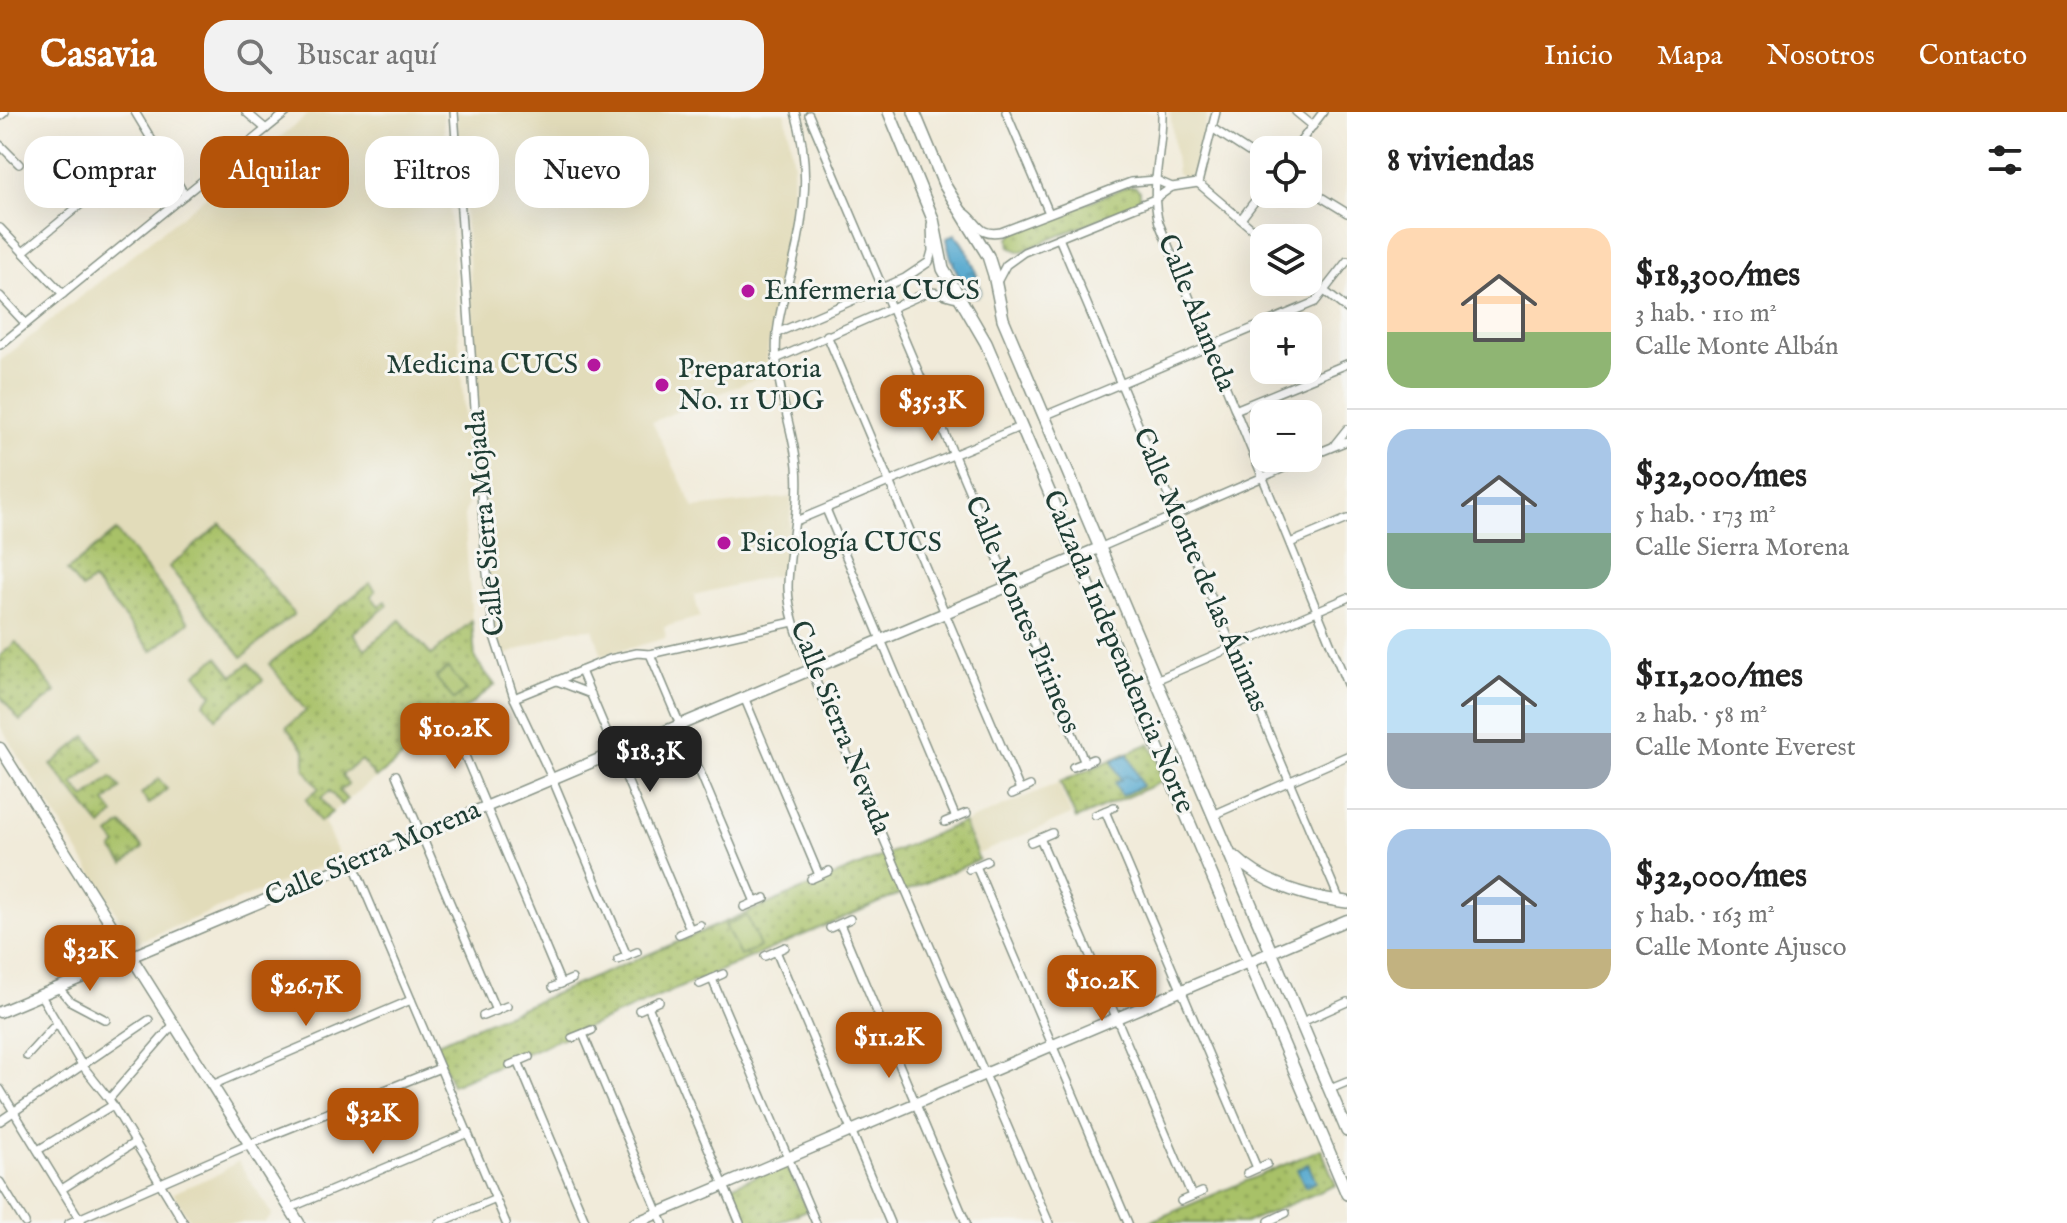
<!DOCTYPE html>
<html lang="es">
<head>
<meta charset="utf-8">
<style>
  body { margin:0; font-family:"IM FELL English",serif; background:#f2f2f2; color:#222; height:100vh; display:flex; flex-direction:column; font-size:30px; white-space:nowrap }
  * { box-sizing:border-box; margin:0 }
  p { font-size:26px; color:#767676 }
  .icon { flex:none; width:44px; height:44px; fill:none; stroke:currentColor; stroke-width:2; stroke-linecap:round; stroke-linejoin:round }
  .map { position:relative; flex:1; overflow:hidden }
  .drawer { display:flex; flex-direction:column; background:#fff; width:720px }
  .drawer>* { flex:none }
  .top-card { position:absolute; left:24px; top:24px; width:760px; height:72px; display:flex; gap:16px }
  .buttons { position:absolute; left:1250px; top:24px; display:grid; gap:16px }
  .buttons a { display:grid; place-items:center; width:72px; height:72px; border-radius:16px; background:#fff; box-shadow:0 8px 32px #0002; font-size:40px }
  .price { position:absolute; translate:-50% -68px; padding:0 18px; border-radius:16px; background:#b45309; color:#fff; font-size:26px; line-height:52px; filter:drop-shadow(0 2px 4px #0008) }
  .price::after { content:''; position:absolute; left:50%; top:48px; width:24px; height:18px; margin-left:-12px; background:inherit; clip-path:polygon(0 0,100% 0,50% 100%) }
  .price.on { background:#222; color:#fff }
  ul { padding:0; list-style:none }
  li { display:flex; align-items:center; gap:24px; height:200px; padding:0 40px }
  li+li { border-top:2px solid #e0e0e0 }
  li span { display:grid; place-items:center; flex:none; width:224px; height:160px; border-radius:24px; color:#555 }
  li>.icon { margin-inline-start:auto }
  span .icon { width:96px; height:96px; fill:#fffc; stroke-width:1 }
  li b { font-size:34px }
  h2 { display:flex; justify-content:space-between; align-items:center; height:96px; padding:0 40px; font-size:34px }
  .chip { padding:0 28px; border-radius:24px; background:#fff; box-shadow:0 8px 32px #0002; font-size:28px; line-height:72px }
  .chip.on { background:#b45309; color:#fff }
  header { display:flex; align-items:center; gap:48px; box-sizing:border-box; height:112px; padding:0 40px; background:#b45309; color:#fff }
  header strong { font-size:38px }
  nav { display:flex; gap:44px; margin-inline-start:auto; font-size:28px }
  .search { width:560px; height:72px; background:#f2f2f2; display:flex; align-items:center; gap:20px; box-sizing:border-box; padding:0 28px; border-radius:24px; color:#767676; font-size:30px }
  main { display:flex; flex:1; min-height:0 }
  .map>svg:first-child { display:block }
</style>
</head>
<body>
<header>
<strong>Casavia</strong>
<div class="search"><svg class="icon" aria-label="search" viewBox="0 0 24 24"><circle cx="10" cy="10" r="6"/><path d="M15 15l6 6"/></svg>Buscar aquí</div>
<nav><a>Inicio</a><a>Mapa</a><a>Nosotros</a><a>Contacto</a></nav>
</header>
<main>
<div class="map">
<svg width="1347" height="1111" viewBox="0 0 1347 1111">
  <defs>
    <pattern id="green-dots" width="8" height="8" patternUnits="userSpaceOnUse" patternTransform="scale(2)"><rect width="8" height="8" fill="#a8c167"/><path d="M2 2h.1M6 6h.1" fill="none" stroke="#889e56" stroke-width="1.8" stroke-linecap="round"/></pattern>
    <pattern id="water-ripples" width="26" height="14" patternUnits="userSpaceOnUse" patternTransform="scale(2)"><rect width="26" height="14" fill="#52a7ce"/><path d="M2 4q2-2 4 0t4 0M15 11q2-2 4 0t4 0" fill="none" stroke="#4389a8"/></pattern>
  </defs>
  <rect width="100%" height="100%" fill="#f6f6f2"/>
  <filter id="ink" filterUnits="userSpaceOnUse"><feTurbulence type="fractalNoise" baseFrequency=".0125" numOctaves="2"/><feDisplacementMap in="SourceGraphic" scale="16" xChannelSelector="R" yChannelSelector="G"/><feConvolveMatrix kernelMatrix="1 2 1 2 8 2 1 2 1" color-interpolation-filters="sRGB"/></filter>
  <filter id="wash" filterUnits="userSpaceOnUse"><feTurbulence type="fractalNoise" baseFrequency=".006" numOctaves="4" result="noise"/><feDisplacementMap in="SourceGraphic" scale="32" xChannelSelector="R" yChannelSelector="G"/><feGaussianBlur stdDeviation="1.8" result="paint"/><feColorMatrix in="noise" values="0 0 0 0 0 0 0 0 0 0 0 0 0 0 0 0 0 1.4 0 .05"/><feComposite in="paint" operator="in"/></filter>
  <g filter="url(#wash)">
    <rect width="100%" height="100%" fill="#f1ebda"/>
    <g fill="#e2dcba">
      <path d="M 443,0 L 470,385 L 464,404 L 475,547 L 495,573 L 323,707 L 340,746 L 135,831 L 0,614 L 0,249 L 309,2 Z"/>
      <path d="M 456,0 L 785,0 L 794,51 L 791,90 L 786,145 L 768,236 L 766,262 L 652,310 L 694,396 L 792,385 L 786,461 L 694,483 L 700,505 L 664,515 L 666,526 L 602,544 L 593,517 L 570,518 L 500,545 L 492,528 L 472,186 Z"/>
      <path d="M 1170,0 L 1208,0 L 1193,61 L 1185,67 L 1177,61 Z"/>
      <path d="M 1058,671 L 1071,703 L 978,742 L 964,711 Z"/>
      <path d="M 238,1049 L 272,1103 L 265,1111 L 192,1111 L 173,1081 L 220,1061 Z"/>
    </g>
    <g fill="url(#green-dots)" stroke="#647f4e" stroke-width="2">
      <path d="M 1128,74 L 1135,74 L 1140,79 L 1140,86 L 1135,92 L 1020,140 L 1010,135 L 1009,126 L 1015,120 Z"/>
      <path d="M 221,412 L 294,502 L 242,545 L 169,455 Z"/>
      <path d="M 116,419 L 189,510 L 152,539 L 93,468 L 82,477 L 67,459 Z"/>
      <path d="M 370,471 L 376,479 L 371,484 L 379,494 L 385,489 L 388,493 L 353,521 L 365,537 L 400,508 L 431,543 L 472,509 L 475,547 L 495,573 L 376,666 L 361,648 L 342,663 L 348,672 L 339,679 L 347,688 L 341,693 L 330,679 L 321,686 L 332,700 L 320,710 L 306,687 L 319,676 L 305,658 L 305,638 L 286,615 L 306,599 L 269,552 Z"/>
      <path d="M 16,530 L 56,580 L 20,609 L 0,584 L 0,544 Z"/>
      <path d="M 218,545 L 233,564 L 249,551 L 263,568 L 216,606 L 204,591 L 212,583 L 196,562 Z"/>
      <path d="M 86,624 L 103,648 L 73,672 L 85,686 L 111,665 L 121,676 L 105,690 L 114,702 L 101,714 L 51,653 Z"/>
      <path d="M 1150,631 L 1166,668 L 1076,707 L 1060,670 Z"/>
      <path d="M 159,667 L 167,677 L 149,692 L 141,682 Z"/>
      <path d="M 963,710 L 979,748 L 452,973 L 435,932 Z"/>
      <path d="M 122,712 L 143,736 L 124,752 L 112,737 L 117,733 L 109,723 Z"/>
      <path d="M 1321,1037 L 1336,1073 L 1245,1111 L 1147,1111 Z"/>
      <path d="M 786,1052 L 807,1098 L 777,1111 L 744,1111 L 729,1075 Z"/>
    </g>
    <g fill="#a8c167" stroke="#647f4e" stroke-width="2">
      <path d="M 448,556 L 466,578 L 454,588 L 436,566 Z"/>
      <path d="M 747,804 L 760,835 L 740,844 L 725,813 Z"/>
    </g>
    <g fill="url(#water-ripples)" stroke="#387281" stroke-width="2">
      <path d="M 955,122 C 969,138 977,160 981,180 L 977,185 L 971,184 C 959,167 949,147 947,126 Z"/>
      <path d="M 1128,642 L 1142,674 L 1121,684 L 1115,671 L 1121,668 L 1112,649 Z"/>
      <path d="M 1308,1052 L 1316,1070 L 1305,1075 L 1297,1057 Z"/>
    </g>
  </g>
  <g filter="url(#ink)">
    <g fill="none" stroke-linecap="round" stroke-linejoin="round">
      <defs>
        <g id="street">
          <path d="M 135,0 L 185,83"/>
          <path d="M 246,0 L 266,17"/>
          <path d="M 454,0 L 486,452 L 494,524 L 514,586 L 552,666 L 627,844"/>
          <path d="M 795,0 C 811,54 805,103 792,156 C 786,178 779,200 777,222 C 772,267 792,310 797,354 C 801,396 788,435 788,476 C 789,505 801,531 811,558 L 1049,1111"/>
          <path d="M 1006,0 L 1049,101"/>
          <path d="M 1162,0 C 1163,37 1149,75 1159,111 L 1347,572"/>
          <path d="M 1296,0 L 1313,14"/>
          <path d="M 809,3 L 1085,651"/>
          <path d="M 0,4 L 5,0"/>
          <path d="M 1212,16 L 1264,50"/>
          <path d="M 0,33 L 19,52"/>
          <path d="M 1294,38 L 1323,0"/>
          <path d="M 1198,71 L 1264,127"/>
          <path d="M 1198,71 L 1216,0"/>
          <path d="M 1308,77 L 1347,101"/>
          <path d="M 963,99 C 980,110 977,124 1001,120 L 1131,70 L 1156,68 L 1172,75"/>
          <path d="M 1241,107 L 1264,77"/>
          <path d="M 0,116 L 63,182"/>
          <path d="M 1059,126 L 1340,789"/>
          <path d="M 23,140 L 97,79"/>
          <path d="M 1308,166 L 1347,197"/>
          <path d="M 997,170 L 1006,153 L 1024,140 L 1155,87 L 1172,75 L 1198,71"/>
          <path d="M 0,184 L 26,212"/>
          <path d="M 777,221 L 905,166 L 929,150 L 932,139 L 931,113"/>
          <path d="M 827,223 L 1020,678"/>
          <path d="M 0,233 L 287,0"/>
          <path d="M 776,247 L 928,180 C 939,179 948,185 959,186"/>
          <path d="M 1235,298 L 1347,252"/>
          <path d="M 1044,304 L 1315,190 L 1347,149"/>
          <path d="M 1335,332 L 1347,317"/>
          <path d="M 1308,345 L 1347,329"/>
          <path d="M 826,397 L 956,706"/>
          <path d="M 796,409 L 1022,314"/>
          <path d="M 1290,431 L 1347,407"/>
          <path d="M 1099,436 L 1307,346"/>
          <path d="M 650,542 L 755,790"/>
          <path d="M 581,559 L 690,817"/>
          <path d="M 1156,568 L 1347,486"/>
          <path d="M 557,569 L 591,582"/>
          <path d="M 744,585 L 819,763"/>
          <path d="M 514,586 L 610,547 L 637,541 L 650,542 L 793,510"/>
          <path d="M 452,613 L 561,872"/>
          <path d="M 1073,655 L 1093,647"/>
          <path d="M 396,663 L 496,899"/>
          <path d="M 1012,682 L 1030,674"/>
          <path d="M 1105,699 L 1257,1056"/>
          <path d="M 1095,703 L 1114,695"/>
          <path d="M 1213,703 L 1347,644"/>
          <path d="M 945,710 L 967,701"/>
          <path d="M 1040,726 L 1192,1084"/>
          <path d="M 1031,730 L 1052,721"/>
          <path d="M 353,751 L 506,1111"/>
          <path d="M 976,754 L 1128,1111"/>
          <path d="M 969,757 L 987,749"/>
          <path d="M 811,767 L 829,759"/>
          <path d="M 744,795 L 765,786"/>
          <path d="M 840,812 L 966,1111"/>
          <path d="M 830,816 L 850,807"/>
          <path d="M 679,822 L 700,813"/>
          <path d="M 776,839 L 890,1111"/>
          <path d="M 765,844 L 785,835"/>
          <path d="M 618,848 L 637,840"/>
          <path d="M 712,867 L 816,1111"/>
          <path d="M 700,872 L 723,862"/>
          <path d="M 58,875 L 70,889 L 106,908"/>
          <path d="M 553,875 L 572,867"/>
          <path d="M 40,882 L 82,953 L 109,987 L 184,1111"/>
          <path d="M 648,894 L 740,1111"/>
          <path d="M 639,898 L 659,889"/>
          <path d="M 483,904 L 507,894"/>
          <path d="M 1302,910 L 1347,890"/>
          <path d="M 583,922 L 663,1111"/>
          <path d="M 572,926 L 592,918"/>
          <path d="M 27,944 L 56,912"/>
          <path d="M 518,949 L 586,1111"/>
          <path d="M 510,953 L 529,945"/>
          <path d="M 212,973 L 411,888"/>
          <path d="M 0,977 L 82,1111"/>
          <path d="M 1330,977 L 1347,970"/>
          <path d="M 109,987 L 174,912"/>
          <path d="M 0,1009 L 149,908"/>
          <path d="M 38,1038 L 113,993"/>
          <path d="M 1247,1061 L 1267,1052"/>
          <path d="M 0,1070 L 25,1111"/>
          <path d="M 62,1077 L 134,1031"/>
          <path d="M 1181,1089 L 1202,1080"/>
          <path d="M 290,1096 L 468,1021"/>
          <path d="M 1269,1109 L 1286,1101"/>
          <path d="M 69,1111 L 250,1032 L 440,956"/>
          <path d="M 439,1111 L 496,1087"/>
        </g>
        <g id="secondary">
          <path d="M 0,636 L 299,1111"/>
          <path d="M 0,900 L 1099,436"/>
          <path d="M 635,1111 L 1347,808"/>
        </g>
        <g id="primary">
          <path d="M 889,0 L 933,107 L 943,157 L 986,231 L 1347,1082"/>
          <path d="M 914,0 L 944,72 L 988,144 L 994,163 L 1003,207 L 1347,1019"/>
          <path d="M 1235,745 C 1265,773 1306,785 1347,790"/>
        </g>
      </defs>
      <use href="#street" stroke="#889487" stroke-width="10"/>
      <use href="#secondary" stroke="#889487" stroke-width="13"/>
      <use href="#primary" stroke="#889487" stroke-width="14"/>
      <use href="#street" stroke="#fff" stroke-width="7"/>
      <use href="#secondary" stroke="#fff" stroke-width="10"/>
      <use href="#primary" stroke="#fff" stroke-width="11"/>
    </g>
  </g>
  <g fill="#b5179e" stroke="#f6f6f2" stroke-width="3">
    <circle cx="748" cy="179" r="8"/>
    <circle cx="594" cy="253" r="8"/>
    <circle cx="662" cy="273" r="8"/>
    <circle cx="724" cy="431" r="8"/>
  </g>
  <g text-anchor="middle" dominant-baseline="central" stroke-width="6" stroke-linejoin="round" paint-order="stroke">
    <g font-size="28" fill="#1f3d34" stroke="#f6f6f2" text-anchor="start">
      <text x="764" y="179">Enfermeria CUCS</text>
      <text x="578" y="253" text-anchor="end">Medicina CUCS</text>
      <text x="678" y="257">Preparatoria<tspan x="678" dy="32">No. 11 UDG</tspan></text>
      <text x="740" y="431">Psicología CUCS</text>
    </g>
    <g font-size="28" fill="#1f3d34" stroke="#f6f6f2">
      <text transform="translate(1196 201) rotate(68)">Calle Alameda</text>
      <text transform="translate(486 411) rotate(-95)">Calle Sierra Mojada</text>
      <text transform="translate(1200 458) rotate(67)">Calle Monte de las Ánimas</text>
      <text transform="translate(1022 503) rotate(67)">Calle Montes Pirineos</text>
      <text transform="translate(1118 540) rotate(67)">Calzada Independencia Norte</text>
      <text transform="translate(840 616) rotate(68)">Calle Sierra Nevada</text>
      <text transform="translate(373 742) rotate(-23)">Calle Sierra Morena</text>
    </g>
  </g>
</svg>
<div class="buttons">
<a><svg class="icon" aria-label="locate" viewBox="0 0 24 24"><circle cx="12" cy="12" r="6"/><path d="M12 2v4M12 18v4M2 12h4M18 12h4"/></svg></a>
<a><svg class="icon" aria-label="layers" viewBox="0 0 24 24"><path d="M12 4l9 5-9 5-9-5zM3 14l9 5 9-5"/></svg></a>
<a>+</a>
<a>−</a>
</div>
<b class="price" style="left:932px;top:331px">$35.3K</b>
<b class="price" style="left:455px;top:659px">$10.2K</b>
<b class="price on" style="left:650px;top:682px">$18.3K</b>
<b class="price" style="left:90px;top:881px">$32K</b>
<b class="price" style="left:1102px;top:911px">$10.2K</b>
<b class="price" style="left:306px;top:916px">$26.7K</b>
<b class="price" style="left:889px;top:968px">$11.2K</b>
<b class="price" style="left:373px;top:1044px">$32K</b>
<div class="top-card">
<a class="chip">Comprar</a>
<a class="chip on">Alquilar</a>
<a class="chip">Filtros</a>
<a class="chip">Nuevo</a>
</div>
</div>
<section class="drawer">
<h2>8 viviendas<svg class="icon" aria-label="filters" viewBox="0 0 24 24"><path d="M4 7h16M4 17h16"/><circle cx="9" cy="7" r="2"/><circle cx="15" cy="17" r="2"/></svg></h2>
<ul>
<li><span style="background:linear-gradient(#ffd9b3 65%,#8fb573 0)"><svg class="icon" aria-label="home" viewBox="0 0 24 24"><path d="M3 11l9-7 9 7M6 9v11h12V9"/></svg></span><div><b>$18,300/mes</b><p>3 hab. · 110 m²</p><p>Calle Monte Albán</p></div></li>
<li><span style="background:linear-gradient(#a9c7e8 65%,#7fa58c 0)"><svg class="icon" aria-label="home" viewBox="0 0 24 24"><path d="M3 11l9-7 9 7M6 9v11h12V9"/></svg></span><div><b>$32,000/mes</b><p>5 hab. · 173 m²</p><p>Calle Sierra Morena</p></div></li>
<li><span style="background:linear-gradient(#bfe0f5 65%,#9aa5b1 0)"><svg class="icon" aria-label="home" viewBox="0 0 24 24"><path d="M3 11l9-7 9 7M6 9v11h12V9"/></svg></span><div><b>$11,200/mes</b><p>2 hab. · 58 m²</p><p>Calle Monte Everest</p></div></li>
<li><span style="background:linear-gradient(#a9c7e8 75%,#c2b280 0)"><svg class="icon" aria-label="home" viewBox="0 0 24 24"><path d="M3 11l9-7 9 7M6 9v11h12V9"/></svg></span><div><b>$32,000/mes</b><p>5 hab. · 163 m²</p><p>Calle Monte Ajusco</p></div></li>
</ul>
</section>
</main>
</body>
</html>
